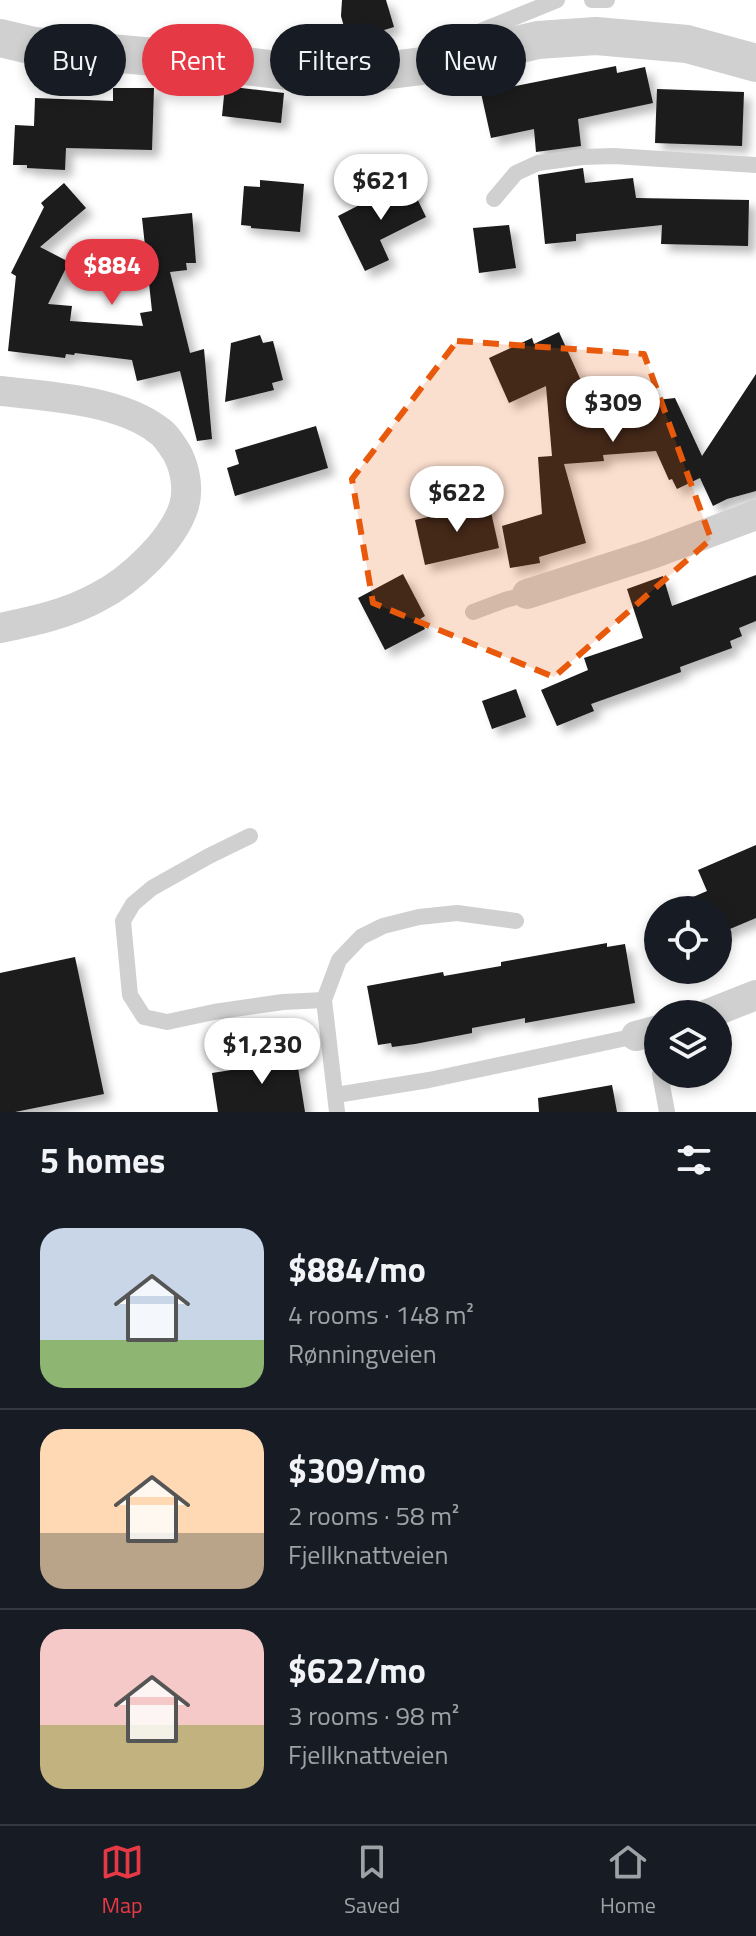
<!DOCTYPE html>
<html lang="en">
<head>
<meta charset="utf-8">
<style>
  body { margin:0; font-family:"Titillium Web",sans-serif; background:#20242c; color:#f1f3f6; height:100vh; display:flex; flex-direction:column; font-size:30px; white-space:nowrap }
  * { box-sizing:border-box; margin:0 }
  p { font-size:26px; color:#9ea1a6 }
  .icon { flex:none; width:44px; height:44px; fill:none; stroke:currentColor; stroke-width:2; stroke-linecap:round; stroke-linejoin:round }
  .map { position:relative; height:1112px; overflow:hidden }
  .panel { display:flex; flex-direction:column; background:#171b24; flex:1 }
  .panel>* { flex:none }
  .hud { position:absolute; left:24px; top:24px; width:708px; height:72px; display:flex; gap:16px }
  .tools { position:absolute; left:644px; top:896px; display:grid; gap:16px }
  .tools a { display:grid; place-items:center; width:88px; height:88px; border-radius:50%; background:#171b24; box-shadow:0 4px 12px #0003; font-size:40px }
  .price { position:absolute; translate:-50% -68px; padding:0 18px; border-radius:28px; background:#fff; color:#222; font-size:26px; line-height:52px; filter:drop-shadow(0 2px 4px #0008) }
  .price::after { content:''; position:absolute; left:50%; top:48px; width:24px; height:18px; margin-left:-12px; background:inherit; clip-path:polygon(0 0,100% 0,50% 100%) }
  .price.on { background:#e63946; color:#fff }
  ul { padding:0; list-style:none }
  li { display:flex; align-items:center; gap:24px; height:200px; padding:0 40px }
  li+li { border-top:2px solid #363941 }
  li span { display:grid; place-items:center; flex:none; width:224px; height:160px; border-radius:24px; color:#555 }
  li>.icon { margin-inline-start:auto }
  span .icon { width:96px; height:96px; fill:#fffc; stroke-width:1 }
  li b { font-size:34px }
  h2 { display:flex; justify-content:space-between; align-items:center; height:96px; padding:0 40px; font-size:34px }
  .chip { padding:0 28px; border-radius:36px; background:#171b24; box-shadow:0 4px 12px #0003; font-size:28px; line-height:72px }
  .chip.on { background:#e63946; color:#fff }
  .menu { display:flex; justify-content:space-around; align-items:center; height:112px; border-top:2px solid #363941; background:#171b24; font-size:22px; color:#9ea1a6 }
  .menu a { display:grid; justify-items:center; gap:4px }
  .menu .on { color:#e63946 }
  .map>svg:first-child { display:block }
</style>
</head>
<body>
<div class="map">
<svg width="756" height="1112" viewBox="0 0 756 1112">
  <defs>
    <filter id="shadow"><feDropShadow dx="7" dy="7" stdDeviation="4" flood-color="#0004"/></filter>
  </defs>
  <rect width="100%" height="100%" fill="#fff"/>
  <g fill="#1a1a1a" filter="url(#shadow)">
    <path d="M 342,0 L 386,0 L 394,27 L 348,41 L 341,16 Z"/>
    <path d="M 616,66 L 617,73 L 645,67 L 653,103 L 578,119 L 581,146 L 536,152 L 534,129 L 491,138 L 481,93 Z"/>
    <path d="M 225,86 L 284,93 L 281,123 L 222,116 Z"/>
    <path d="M 113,88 L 154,88 L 152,150 L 66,148 L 65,170 L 27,168 L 27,165 L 13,165 L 15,125 L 34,126 L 35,98 L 113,101 Z"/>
    <path d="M 657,89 L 744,92 L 742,146 L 655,143 Z"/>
    <path d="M 583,168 L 585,183 L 633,178 L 636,198 L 749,200 L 748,246 L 661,244 L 662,225 L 576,234 L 576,241 L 545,244 L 538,175 Z"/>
    <path d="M 260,180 L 304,184 L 300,232 L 251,228 L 251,226 L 241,225 L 244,186 L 260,187 Z"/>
    <path d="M 408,180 L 426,217 L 380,240 L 389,260 L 365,271 L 338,216 Z"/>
    <path d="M 64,183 L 86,208 L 40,247 L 69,262 L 48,304 L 72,306 L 70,321 L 143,326 L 140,313 L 152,311 L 142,218 L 192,213 L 196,263 L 186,263 L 187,270 L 170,272 L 190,353 L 204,349 L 212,439 L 197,441 L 180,371 L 137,381 L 132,360 L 75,353 L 74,355 L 66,354 L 65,358 L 8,351 L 16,276 L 11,273 L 44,207 L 41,203 Z"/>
    <path d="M 509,225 L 516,268 L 479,273 L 473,228 Z"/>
    <path d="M 559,332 L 593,407 L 675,398 L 702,456 L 756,374 L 756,491 L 727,499 L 713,506 L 700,478 L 677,489 L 672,479 L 669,480 L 656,451 L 603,455 L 604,461 L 564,464 L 586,543 L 539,557 L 540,563 L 510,568 L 502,526 L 542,514 L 538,457 L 552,456 L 546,386 L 509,403 L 489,358 L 532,338 L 534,344 Z"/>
    <path d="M 260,335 L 263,343 L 273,341 L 283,380 L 272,383 L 274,390 L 225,402 L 231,343 Z"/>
    <path d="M 316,426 L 328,468 L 235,496 L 227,468 L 239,464 L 235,450 Z"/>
    <path d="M 489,503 L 499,548 L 425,565 L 415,520 Z"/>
    <path d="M 403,574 L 425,616 L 420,619 L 425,629 L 385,650 L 358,598 Z"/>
    <path d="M 756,575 L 756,621 L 739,628 L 742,636 L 730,641 L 732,648 L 680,667 L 681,672 L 591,704 L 594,711 L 557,726 L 541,690 L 588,670 L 584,658 L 643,638 L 627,589 L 663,576 L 672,606 Z"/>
    <path d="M 516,689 L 526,717 L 492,729 L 482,701 Z"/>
    <path d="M 756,845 L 756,918 L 718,934 L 718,910 L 663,910 L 707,891 L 698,870 Z"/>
    <path d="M 607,943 L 607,947 L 625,944 L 635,1003 L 525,1023 L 525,1018 L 472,1028 L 472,1033 L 415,1044 L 392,1047 L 391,1043 L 378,1045 L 367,986 L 443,972 L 444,976 L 501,966 L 501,962 Z"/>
    <path d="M 75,957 L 104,1094 L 15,1112 L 0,1112 L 0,973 Z"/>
    <path d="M 295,1049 L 305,1112 L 218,1112 L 212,1073 L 263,1065 L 261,1055 Z"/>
    <path d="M 612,1085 L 617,1112 L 539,1112 L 538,1098 Z"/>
  </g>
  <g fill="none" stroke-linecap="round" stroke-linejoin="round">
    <g stroke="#d0d0d0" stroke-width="16">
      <path d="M 592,0 L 607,0"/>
      <path d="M 448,47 L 459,40 L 557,0"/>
      <path d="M 494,199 L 516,173 L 538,163 L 582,157 L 614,156 L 756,165"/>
      <path d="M 473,612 L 505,600 L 527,594"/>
      <path d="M 250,836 L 209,856 L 152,888 L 133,904 L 123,921 L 130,995 L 144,1017 L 167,1022 L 214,1012 L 283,1002 L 324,1000"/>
      <path d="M 653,1031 L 658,1062"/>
      <path d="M 660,1074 L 667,1112"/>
      <path d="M 336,1095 L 429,1080 L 636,1036"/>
      <path d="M 337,1112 L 324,1000 L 339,960 L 361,937 L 383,926 L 419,917 L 457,913 L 516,921"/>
    </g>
    <g stroke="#d0d0d0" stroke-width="30">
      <path d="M 0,391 C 47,396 119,400 158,430 C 166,435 172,445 177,453 C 185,468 189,489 184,506 C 173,541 130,581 98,597 C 67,614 34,621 0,628"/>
      <path d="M 527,594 L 652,554 L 756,515"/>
      <path d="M 708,1014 L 756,995"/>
      <path d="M 636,1036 L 658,1030"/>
    </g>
    <path stroke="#d0d0d0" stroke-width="38" d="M 0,38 L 34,46 L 209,62 L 321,75 L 359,74 L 430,65 L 538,40 L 596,36 L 687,44 L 756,63"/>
  </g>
  <path fill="#e8590c" fill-opacity="0.2" stroke="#e8590c" stroke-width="6" stroke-dasharray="16 10" stroke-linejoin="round" d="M 457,341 L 644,354 L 711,539 L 554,677 L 373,603 L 352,479 Z"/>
</svg>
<div class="tools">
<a><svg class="icon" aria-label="locate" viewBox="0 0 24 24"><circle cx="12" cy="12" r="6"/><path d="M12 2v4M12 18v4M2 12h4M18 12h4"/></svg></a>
<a><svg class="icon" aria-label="layers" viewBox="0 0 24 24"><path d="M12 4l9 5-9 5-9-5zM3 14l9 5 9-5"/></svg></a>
</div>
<b class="price" style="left:381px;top:222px">$621</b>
<b class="price on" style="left:112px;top:307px">$884</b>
<b class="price" style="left:613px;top:444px">$309</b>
<b class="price" style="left:457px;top:534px">$622</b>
<b class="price" style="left:262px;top:1086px">$1,230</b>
<div class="hud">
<a class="chip">Buy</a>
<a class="chip on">Rent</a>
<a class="chip">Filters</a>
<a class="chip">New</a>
</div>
</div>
<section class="panel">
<h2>5 homes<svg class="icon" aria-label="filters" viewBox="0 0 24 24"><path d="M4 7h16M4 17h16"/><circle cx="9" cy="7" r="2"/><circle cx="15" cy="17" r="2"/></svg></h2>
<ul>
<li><span style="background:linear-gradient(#c9d6e8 70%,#8fb573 0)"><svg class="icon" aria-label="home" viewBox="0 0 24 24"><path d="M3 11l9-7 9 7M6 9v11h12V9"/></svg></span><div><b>$884/mo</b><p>4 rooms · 148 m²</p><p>Rønningveien</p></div></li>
<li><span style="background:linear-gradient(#ffd9b3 65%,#b9a48a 0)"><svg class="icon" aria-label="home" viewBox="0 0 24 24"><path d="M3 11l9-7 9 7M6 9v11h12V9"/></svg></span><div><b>$309/mo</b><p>2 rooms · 58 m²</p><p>Fjellknattveien</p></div></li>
<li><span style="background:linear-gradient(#f6c9c9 60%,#c2b280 0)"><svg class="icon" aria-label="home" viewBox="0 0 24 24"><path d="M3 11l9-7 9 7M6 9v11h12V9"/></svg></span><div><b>$622/mo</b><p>3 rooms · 98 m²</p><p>Fjellknattveien</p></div></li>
</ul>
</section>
<nav class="menu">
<a class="on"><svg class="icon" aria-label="map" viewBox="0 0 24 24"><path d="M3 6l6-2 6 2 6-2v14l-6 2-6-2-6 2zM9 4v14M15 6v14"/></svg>Map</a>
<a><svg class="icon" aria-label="saved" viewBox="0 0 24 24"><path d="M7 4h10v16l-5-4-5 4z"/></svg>Saved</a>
<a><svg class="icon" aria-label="home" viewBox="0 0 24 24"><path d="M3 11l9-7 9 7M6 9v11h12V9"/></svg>Home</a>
</nav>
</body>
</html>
